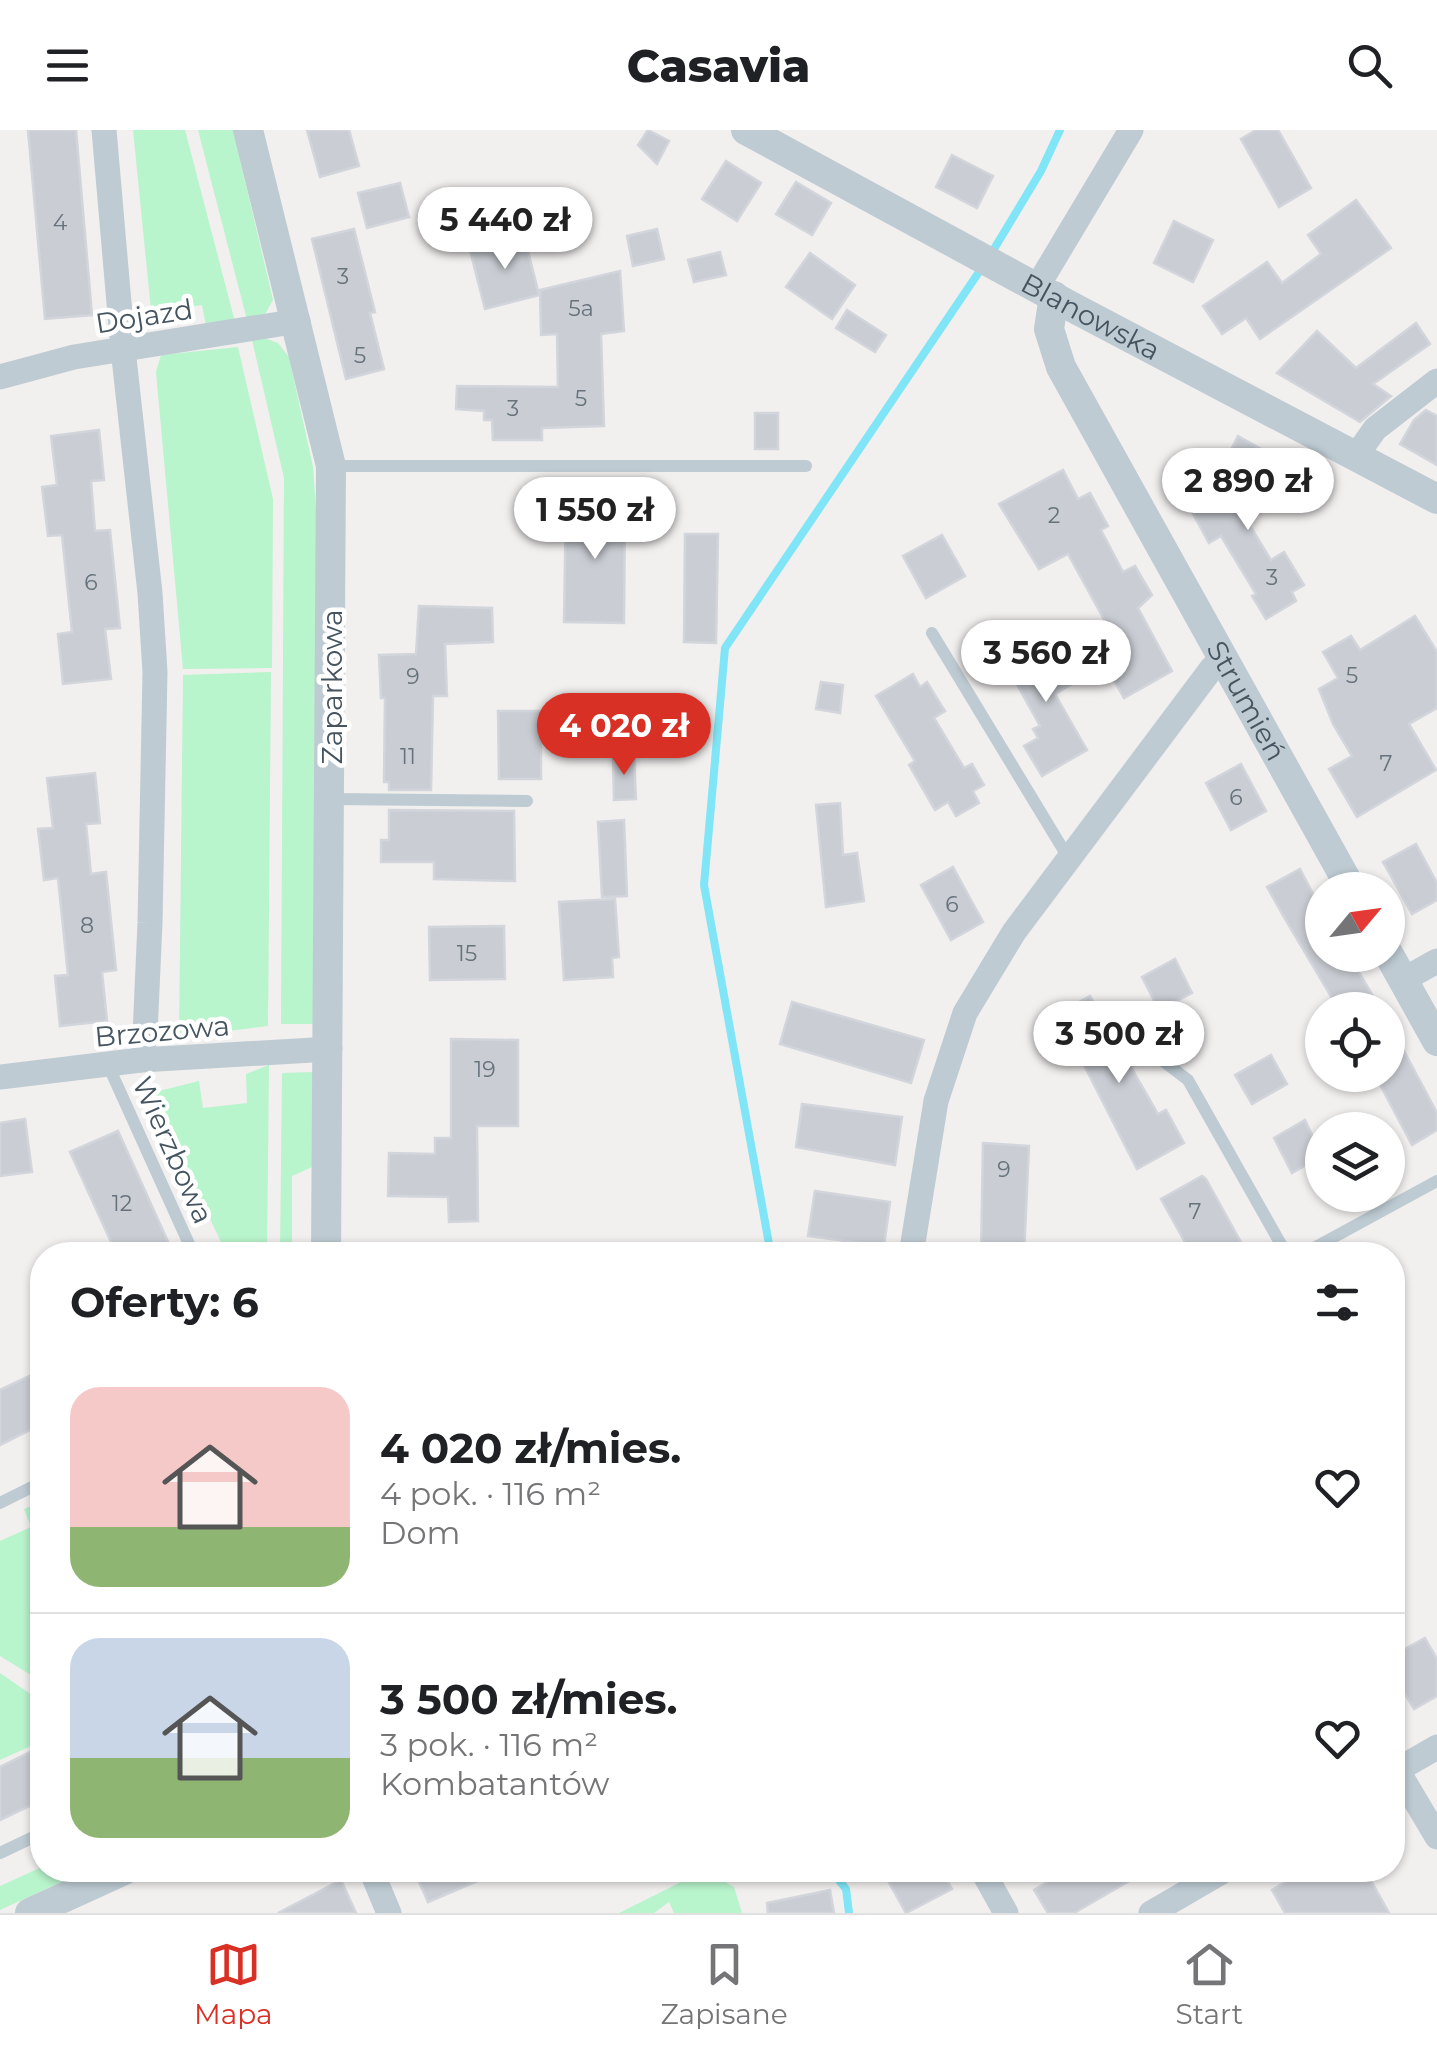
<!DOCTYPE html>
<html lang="pl">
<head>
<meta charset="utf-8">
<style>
  body { margin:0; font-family:Montserrat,sans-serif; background:#f6f6f6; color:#202124; height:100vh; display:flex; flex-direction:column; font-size:38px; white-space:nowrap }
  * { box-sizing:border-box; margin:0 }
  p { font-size:32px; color:#757577 }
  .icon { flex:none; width:55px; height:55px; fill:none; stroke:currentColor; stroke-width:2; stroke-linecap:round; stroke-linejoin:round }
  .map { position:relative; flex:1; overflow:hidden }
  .sheet { position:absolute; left:30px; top:1112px; width:1375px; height:640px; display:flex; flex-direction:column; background:#fff; border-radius:40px; box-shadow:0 2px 8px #0004 }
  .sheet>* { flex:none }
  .needle { width:65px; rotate:61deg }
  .tools { position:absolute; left:1305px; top:742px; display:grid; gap:20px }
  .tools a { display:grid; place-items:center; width:100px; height:100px; border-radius:50%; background:#fff; box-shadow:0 2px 8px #0004; font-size:50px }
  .price { position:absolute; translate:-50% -85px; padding:0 22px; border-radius:35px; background:#fff; color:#222; font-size:32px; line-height:65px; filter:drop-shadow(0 2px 5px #0008) }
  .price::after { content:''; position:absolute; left:50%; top:60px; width:30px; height:22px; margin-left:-15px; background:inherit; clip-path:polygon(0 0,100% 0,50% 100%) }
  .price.on { background:#d93025; color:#fff }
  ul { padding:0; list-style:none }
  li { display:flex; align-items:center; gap:30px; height:250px; padding:0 40px }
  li+li { border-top:2px solid #e0e0e0 }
  li span { display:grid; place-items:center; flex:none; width:280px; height:200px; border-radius:30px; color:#555 }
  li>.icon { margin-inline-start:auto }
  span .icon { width:120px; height:120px; fill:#fffc; stroke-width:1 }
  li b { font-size:42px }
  h2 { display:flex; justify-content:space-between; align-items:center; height:120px; padding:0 40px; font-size:42px }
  header { display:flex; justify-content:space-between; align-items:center; height:130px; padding:0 40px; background:#fff; font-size:45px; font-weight:800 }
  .dock { display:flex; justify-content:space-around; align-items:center; height:140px; border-top:2px solid #e0e0e0; background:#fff; font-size:28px; color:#757577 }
  .dock a { display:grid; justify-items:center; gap:5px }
  .dock .on { color:#d93025 }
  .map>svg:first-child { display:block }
</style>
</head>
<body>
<header><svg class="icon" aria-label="menu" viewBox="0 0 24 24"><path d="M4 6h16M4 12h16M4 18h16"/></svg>Casavia<svg class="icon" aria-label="search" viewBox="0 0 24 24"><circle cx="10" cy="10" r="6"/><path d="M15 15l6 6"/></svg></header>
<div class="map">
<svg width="1437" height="1783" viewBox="0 0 1437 1783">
  <rect width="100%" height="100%" fill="#f2efef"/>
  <g fill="#b8f4cc">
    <path d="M 133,0 L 185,0 L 235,192 L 206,196 L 202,175 L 181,178 L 178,186 L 152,190 Z"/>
    <path d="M 198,0 L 233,0 L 273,170 L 265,184 L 247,190 Z"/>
    <path d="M 264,208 L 278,213 L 289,227 L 313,337 L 317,394 L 313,894 L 281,894 L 284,348 L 252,210 Z"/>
    <path d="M 238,217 L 273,369 L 272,538 L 183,539 L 156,242 L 161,225 Z"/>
    <path d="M 271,542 L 268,896 L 179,907 L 183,545 Z"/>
    <path d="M 269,935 L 267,1125 L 227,1125 L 151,963 L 199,951 L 203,978 L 247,973 L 246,944 Z"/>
    <path d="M 314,942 L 312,1037 L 292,1046 L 292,1125 L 280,1125 L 282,943 Z"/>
    <path d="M 42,1371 L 42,1552 L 0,1526 L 0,1411 L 31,1397 L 24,1379 Z"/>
    <path d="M 0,1543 L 42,1572 L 42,1611 L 0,1630 Z"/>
    <path d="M 42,1737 L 42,1740 L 87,1740 L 0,1780 L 0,1756 Z"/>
    <path d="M 705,1740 L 734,1757 L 742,1783 L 674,1783 L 669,1772 L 654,1783 L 619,1783 Z"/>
  </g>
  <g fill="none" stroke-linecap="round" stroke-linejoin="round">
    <g stroke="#80e5f6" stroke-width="8">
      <path d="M 991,124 L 1041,41 L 1060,0"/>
      <path d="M 771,1125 L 704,755 L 725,518 L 983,136"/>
      <path d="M 831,1740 L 846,1759 L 849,1783"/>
    </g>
  </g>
  <g fill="#caced4" stroke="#d2d5db" stroke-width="2.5">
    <path d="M 28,0 L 76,0 L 92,185 L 45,189 Z"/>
    <path d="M 307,0 L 349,0 L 359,36 L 320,47 Z"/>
    <path d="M 648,0 L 669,11 L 657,34 L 638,15 Z"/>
    <path d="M 1256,0 L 1278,0 L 1311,58 L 1279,77 L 1241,9 Z"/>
    <path d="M 952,25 L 993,46 L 977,78 L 936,57 Z"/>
    <path d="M 726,31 L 761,53 L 737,91 L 702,69 Z"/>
    <path d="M 796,52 L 831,73 L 812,105 L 776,84 Z"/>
    <path d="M 400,53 L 409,87 L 367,98 L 358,63 Z"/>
    <path d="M 1356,70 L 1391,118 L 1260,209 L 1246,188 L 1222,204 L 1203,176 L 1267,132 L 1282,153 L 1321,124 L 1308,105 Z"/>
    <path d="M 1174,91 L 1213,110 L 1193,152 L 1154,133 Z"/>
    <path d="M 354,99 L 375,182 L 370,183 L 384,239 L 346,249 L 312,109 Z"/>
    <path d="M 657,99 L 664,129 L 633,136 L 627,106 Z"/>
    <path d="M 524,105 L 539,165 L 485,179 L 470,120 Z"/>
    <path d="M 720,122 L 726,145 L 694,152 L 688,130 Z"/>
    <path d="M 810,123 L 855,155 L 832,189 L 786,157 Z"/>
    <path d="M 620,141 L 624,201 L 601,204 L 604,296 L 542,298 L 542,310 L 493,310 L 492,290 L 484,290 L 484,281 L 456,279 L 457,256 L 558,257 L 557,204 L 541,205 L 540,160 Z"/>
    <path d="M 847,180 L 886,205 L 875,222 L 836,198 Z"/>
    <path d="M 1416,193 L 1430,214 L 1373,254 L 1391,266 L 1360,292 L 1277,243 L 1317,201 L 1356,238 Z"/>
    <path d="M 1426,280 L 1437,286 L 1437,335 L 1400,314 L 1414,290 Z"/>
    <rect x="755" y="283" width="23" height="36"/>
    <path d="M 99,300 L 104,350 L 91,351 L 95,401 L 110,400 L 120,498 L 105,499 L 111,549 L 63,554 L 58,504 L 72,502 L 62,405 L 48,406 L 42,357 L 57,355 L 51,306 Z"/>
    <path d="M 1238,306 L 1270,324 L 1243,376 L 1250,389 L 1247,391 L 1271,430 L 1284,422 L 1304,455 L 1292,462 L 1296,471 L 1266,489 L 1252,466 L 1256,464 L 1221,406 L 1209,413 L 1191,380 L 1245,350 L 1222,338 Z"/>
    <path d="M 1063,340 L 1078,369 L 1090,363 L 1108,396 L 1101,400 L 1123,442 L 1135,436 L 1152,465 L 1138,478 L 1172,541 L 1124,568 L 1100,526 L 1118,515 L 1068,424 L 1039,439 L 999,374 Z"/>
    <path d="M 566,371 L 625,372 L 624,493 L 564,492 Z"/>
    <path d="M 685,404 L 718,404 L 716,513 L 684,512 Z"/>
    <path d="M 942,405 L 965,446 L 926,468 L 903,426 Z"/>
    <path d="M 419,476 L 492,478 L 493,512 L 445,514 L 447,566 L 433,566 L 431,660 L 389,660 L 389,652 L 384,652 L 385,568 L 381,568 L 379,525 L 416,524 Z"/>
    <path d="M 1415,486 L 1437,522 L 1437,578 L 1409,594 L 1436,640 L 1357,687 L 1329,639 L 1352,626 L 1333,594 L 1319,559 L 1338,548 L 1323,522 L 1351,506 L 1360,520 Z"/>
    <path d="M 1045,506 L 1072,554 L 1055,564 L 1087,620 L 1042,646 L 1024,616 L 1038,608 L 1033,599 L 1040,596 L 1003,529 Z"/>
    <path d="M 913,544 L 920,557 L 927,552 L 945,581 L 934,588 L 964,638 L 972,634 L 984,655 L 973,661 L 979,673 L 956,686 L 948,672 L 935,680 L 909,635 L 915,631 L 876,566 Z"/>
    <path d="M 821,552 L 843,555 L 840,583 L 816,579 Z"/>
    <path d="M 498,581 L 541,581 L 541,649 L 499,649 Z"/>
    <path d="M 634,626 L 636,669 L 614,670 L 613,627 Z"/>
    <path d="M 1241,634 L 1266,681 L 1231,700 L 1206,653 Z"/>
    <path d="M 95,643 L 100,693 L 86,694 L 91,744 L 106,742 L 116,840 L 102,842 L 107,891 L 60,896 L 55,846 L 68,845 L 58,748 L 44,750 L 38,699 L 53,698 L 47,648 Z"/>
    <path d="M 840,673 L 843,725 L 857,723 L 864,771 L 826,777 L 816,675 Z"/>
    <path d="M 389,680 L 514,681 L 515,751 L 434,749 L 434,732 L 381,732 L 381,710 L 389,710 Z"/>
    <path d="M 624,690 L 627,766 L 602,767 L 598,692 Z"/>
    <path d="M 1416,714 L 1437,753 L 1437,770 L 1412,784 L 1383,732 Z"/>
    <path d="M 953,737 L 983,792 L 951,810 L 921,755 Z"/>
    <path d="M 1300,739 L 1322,781 L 1322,825 L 1349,825 L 1381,880 L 1339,880 L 1284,787 L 1267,757 Z"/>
    <path d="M 615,769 L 619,827 L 612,828 L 613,847 L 564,850 L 559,772 Z"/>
    <path d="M 504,796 L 505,849 L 430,850 L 429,797 Z"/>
    <path d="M 1175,829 L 1192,863 L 1159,880 L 1142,847 Z"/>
    <path d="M 1090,866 L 1158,984 L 1166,980 L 1184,1013 L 1137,1039 L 1058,884 Z"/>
    <path d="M 792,872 L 924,910 L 911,953 L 780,914 Z"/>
    <path d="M 1388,891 L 1437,983 L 1437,1000 L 1412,1015 L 1375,945 L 1388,945 Z"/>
    <path d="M 451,909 L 518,910 L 518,996 L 477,996 L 478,1091 L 449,1092 L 448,1067 L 388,1066 L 389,1023 L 435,1024 L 435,1008 L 451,1008 Z"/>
    <path d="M 1271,925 L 1287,954 L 1252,974 L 1235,945 Z"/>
    <path d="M 802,974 L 902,987 L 895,1035 L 796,1017 Z"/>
    <path d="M 25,989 L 32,1042 L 0,1046 L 0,993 Z"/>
    <path d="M 1305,990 L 1322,1026 L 1292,1043 L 1274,1008 Z"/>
    <path d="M 118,1001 L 174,1125 L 117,1125 L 70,1022 Z"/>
    <path d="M 983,1013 L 1029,1016 L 1024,1125 L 981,1125 Z"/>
    <path d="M 1202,1046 L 1206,1049 L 1248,1125 L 1192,1125 L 1161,1069 Z"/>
    <path d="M 815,1061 L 890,1072 L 884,1116 L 808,1106 Z"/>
    <path d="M 42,1240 L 42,1294 L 0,1315 L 0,1260 Z"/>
    <path d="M 1425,1508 L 1437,1529 L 1437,1566 L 1414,1579 L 1392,1542 L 1392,1526 Z"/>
    <path d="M 42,1616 L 42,1670 L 0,1690 L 0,1637 Z"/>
    <path d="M 414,1740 L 503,1740 L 428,1772 Z"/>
    <path d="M 882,1740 L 941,1740 L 952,1759 L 906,1783 Z"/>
    <path d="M 1068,1740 L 1148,1740 L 1074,1783 L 1048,1783 L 1034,1760 Z"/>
    <path d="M 1306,1740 L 1365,1740 L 1389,1783 L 1285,1783 L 1272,1760 Z"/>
    <path d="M 341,1750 L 356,1783 L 278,1783 Z"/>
    <path d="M 830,1760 L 834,1783 L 768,1783 L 767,1773 Z"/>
  </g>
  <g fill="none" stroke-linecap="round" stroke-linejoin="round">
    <g stroke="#becbd3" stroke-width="12">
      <path d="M 331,336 L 806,336"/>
      <path d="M 932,503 L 1069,729"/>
      <path d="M 331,669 L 527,671"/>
      <path d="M 1146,918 L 1188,950 L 1287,1125"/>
      <path d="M 108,935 L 194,1125"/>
      <path d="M 1301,1125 L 1437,1051"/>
      <path d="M 0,1373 L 42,1352"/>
      <path d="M 0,1723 L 42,1703"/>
    </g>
    <g stroke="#becbd3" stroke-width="25">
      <path d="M 104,0 L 123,219 L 150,463 L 155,542 L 150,793 L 145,904 L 141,930"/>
      <path d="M 1037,157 L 1131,0"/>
      <path d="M 0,247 L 74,227 L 298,191"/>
      <path d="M 1356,326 L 1375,299 L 1437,251"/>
      <path d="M 1403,850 L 1437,831"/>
      <path d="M 0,947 L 141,930 L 330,919"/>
      <path d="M 911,1125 L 936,971 L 965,883 L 1014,802 L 1212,538 L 1222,529"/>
      <path d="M 1392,1631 L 1437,1707"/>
      <path d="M 1392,1643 L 1437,1617"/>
      <path d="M 371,1740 L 389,1783"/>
      <path d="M 982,1740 L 1006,1783"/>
      <path d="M 1151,1783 L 1225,1740"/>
    </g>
    <g stroke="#becbd3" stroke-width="30">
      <path d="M 248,0 L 331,336 L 326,1125"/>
      <path id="s1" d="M 746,0 L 1074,178 L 1437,369"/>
      <path id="s2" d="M 1054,166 L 1049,199 L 1061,237 L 1352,760"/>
      <path d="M 1388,823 L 1437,911"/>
      <path d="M 30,1783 L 124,1740"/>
    </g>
  </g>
  <g text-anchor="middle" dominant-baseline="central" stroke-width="9" stroke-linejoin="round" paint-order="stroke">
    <g font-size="22" fill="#66727c">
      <text x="60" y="92">4</text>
      <text x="343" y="146">3</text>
      <text x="581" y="178">5a</text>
      <text x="360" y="225">5</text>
      <text x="581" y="268">5</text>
      <text x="513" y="278">3</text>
      <text x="1054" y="385">2</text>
      <text x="1272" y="447">3</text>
      <text x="91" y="452">6</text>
      <text x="1352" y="545">5</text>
      <text x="413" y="546">9</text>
      <text x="408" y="626">11</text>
      <text x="1386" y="633">7</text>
      <text x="1236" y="667">6</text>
      <text x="952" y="774">6</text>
      <text x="87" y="795">8</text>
      <text x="467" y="823">15</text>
      <text x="485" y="939">19</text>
      <text x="1004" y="1039">9</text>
      <text x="122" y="1073">12</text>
      <text x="1195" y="1081">7</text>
    </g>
    <g font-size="28" fill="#45545f" stroke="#fff">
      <text transform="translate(144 186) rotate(-9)">Dojazd</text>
      <text stroke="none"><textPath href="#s1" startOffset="392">Blanowska</textPath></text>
      <text transform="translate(332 557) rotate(-90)">Zaparkowa</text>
      <text stroke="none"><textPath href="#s2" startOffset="455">Strumień</textPath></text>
      <text transform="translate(162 901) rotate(-5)">Brzozowa</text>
      <text transform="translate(173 1020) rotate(66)">Wierzbowa</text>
    </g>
  </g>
</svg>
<div class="tools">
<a><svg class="needle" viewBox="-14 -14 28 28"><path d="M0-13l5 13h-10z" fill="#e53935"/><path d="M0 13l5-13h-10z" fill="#757577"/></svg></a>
<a><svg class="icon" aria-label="locate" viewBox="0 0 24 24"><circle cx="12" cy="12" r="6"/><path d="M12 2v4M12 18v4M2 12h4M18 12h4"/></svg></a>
<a><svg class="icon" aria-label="layers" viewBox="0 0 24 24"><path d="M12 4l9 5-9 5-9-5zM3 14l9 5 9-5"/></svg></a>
</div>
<b class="price" style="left:505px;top:142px">5 440 zł</b>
<b class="price" style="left:1248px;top:403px">2 890 zł</b>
<b class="price" style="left:595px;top:432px">1 550 zł</b>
<b class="price" style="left:1046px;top:575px">3 560 zł</b>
<b class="price on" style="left:624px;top:648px">4 020 zł</b>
<b class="price" style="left:1119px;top:956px">3 500 zł</b>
<section class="sheet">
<h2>Oferty: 6<svg class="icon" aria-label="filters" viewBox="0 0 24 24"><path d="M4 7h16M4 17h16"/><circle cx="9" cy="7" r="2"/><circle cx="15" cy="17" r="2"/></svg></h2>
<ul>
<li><span style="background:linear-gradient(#f6c9c9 70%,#8fb573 0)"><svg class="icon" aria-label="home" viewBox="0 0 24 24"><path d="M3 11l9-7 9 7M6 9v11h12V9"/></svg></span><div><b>4 020 zł/mies.</b><p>4 pok. · 116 m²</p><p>Dom</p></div><svg class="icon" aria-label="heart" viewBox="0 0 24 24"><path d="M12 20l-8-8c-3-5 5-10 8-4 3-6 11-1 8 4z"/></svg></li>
<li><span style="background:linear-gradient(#c9d6e8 60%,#8fb573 0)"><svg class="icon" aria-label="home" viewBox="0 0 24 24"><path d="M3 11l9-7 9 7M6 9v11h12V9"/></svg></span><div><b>3 500 zł/mies.</b><p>3 pok. · 116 m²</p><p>Kombatantów</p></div><svg class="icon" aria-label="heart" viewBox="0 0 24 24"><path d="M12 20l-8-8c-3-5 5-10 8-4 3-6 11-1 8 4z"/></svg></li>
</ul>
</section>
</div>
<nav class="dock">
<a class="on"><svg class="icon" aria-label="map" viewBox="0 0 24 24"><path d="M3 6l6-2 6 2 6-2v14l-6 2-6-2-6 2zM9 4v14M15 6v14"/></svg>Mapa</a>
<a><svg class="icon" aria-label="saved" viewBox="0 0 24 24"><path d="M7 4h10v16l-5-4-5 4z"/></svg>Zapisane</a>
<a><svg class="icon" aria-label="home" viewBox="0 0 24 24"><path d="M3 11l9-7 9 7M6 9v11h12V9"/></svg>Start</a>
</nav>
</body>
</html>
